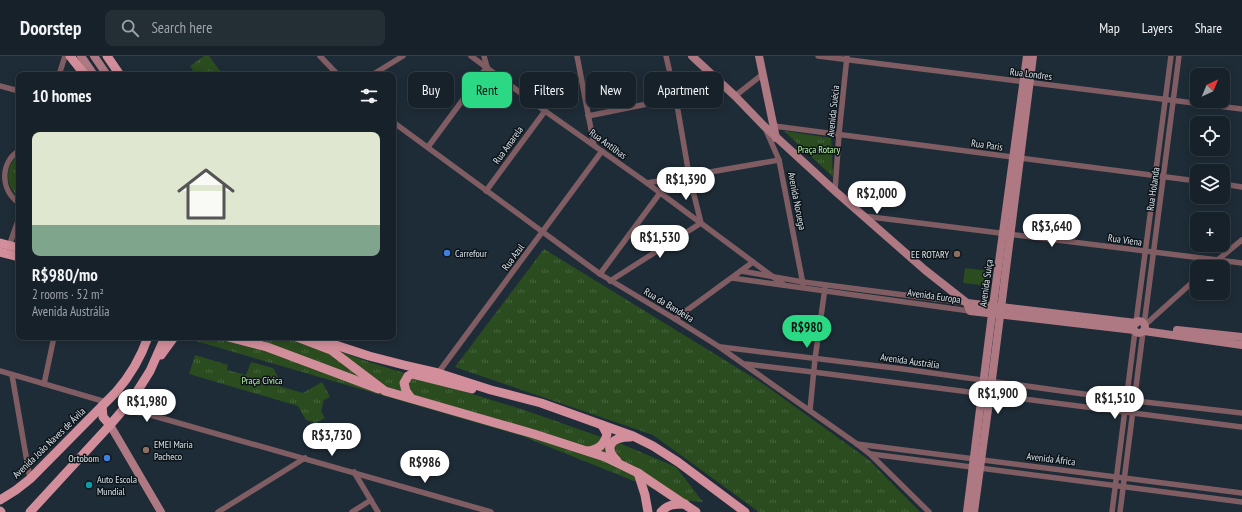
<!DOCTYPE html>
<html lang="en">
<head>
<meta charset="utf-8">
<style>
  body { margin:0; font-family:"PT Sans Narrow",sans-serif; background:#232e35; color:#f1f3f6; height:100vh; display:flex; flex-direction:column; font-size:15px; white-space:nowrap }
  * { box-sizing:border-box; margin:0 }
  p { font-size:13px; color:#9ea3a8 }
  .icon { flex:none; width:22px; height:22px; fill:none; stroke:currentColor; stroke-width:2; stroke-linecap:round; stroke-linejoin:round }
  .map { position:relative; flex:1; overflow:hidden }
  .details { position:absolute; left:16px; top:16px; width:380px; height:268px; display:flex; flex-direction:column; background:#162129; border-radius:8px; box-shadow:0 2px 10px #0003,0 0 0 1px #353e46 }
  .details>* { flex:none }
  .guide { position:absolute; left:408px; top:16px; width:380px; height:36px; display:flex; gap:8px }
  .needle { width:26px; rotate:44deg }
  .controls { position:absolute; left:1190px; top:12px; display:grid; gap:8px }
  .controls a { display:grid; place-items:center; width:40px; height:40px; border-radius:8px; background:#162129; box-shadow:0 2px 10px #0003,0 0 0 1px #353e46; font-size:20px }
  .price { position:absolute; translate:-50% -34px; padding:0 9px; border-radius:14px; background:#fff; color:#222; font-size:13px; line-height:26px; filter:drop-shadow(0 1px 2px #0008) }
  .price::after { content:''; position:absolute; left:50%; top:24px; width:12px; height:9px; margin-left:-6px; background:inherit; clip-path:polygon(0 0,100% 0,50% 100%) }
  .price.current { background:#2bd884; color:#111 }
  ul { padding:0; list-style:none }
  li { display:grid; align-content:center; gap:8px; height:212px; padding:0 16px }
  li+li { border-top:1px solid #353e46 }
  li span { display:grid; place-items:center; height:124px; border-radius:8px; color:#555 }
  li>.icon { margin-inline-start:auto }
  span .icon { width:72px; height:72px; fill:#fffc; stroke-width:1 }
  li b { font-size:17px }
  h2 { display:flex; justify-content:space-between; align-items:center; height:48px; padding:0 16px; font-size:17px }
  .pill { padding:0 14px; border-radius:8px; background:#162129; box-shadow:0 2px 10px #0003,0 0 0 1px #353e46; font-size:14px; line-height:36px }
  .pill.current { background:#2bd884; color:#111 }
  header { display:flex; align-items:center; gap:24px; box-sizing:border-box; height:56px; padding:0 20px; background:#162129; border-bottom:1px solid #353e46 }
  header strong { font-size:19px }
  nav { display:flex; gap:22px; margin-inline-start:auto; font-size:14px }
  .search { width:280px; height:36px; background:#232e35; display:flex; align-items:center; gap:10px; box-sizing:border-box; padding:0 14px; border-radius:8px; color:#9ea3a8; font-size:15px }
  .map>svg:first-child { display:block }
</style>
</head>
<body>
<header>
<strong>Doorstep</strong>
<div class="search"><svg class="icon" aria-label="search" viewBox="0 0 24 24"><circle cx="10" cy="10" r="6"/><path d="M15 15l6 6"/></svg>Search here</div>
<nav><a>Map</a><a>Layers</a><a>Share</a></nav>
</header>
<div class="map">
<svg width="1242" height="456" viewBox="0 0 1242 456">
  <defs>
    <pattern id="park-tufts" width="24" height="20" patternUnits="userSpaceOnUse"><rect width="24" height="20" fill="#2a4c1e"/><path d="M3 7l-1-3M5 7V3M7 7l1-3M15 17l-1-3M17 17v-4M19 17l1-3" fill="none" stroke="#48663f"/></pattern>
  </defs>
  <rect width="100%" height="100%" fill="#1e2c37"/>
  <path fill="#2a4c1e" d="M 965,212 L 989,215 L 987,230 L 963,227 Z"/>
  <g fill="url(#park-tufts)">
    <path d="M 204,0 L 209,0 L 223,19 L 196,19 L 190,10 Z"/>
    <path d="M 784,75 L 831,82 L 833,121 Z"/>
    <path d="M 19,99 L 19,141 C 5,131 4,109 19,99 Z"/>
    <path d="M 544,193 L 762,327 L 869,404 L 920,456 L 759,456 L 653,379 L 455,311 Z"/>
    <path d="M 182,281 L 310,281 L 322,289 L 369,306 L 527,355 L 624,389 L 676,411 L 703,446 L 681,444 L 522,380 Z"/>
    <path d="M 195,299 L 228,309 L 227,314 L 246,319 L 251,306 L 273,312 L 280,324 L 279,330 L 303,337 L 322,326 L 330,341 L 324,344 L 321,355 L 325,362 L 316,367 L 306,364 L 298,350 L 189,318 Z"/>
  </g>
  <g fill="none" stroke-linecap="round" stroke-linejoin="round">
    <g stroke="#7f5d63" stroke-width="5.5">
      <path d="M 320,0 L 338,19"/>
      <path d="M 471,0 L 545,55 L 647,127 L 784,229"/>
      <path d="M 484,0 L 487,11"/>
      <path d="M 577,0 L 594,89"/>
      <path d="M 818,0 L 1242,53"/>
      <path d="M 59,19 L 65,0"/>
      <path d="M 372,19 L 403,0"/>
      <path d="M 0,30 L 19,35"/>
      <path d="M 735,40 L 763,18"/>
      <path d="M 588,60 L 726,32"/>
      <path d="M 393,66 L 600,218 L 675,263 L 718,290 L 857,388 L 870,398 L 929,456"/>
      <path d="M 774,70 L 1197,125"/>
      <path d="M 765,72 L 779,104 L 803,228"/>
      <path d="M 428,91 L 487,11"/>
      <path d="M 19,95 C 0,106 0,134 19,147"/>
      <path d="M 647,127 L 779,104"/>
      <path d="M 1223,128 L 1242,131"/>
      <path d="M 486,135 L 545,55"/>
      <path d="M 835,135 L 839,78 L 847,0"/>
      <path d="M 863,160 L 1242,207"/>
      <path d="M 9,190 L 19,162"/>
      <path d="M 1209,211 L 1242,184"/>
      <path d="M 741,215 L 803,226 L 967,247"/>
      <path d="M 600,218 L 660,137"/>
      <path d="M 732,222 L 970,255"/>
      <path d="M 610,225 L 701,167 L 689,119 L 676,43 L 666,0"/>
      <path d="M 675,263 L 753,206"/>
      <path d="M 1136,266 L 1171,0"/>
      <path d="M 1144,269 L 1179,0"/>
      <path d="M 1145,269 L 1197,222"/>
      <path d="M 721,291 L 903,313 L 1127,344 L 1242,357"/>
      <path d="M 746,308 L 813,316 L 1242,371"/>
      <path d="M 0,315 L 106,346"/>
      <path d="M 438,317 L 602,95"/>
      <path d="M 12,319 L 30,423"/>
      <path d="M 44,328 L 54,281"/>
      <path d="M 123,354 L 147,358 L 491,456"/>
      <path d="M 810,354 L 815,303 L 825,232"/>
      <path d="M 857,388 L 1242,437"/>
      <path d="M 871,398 L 1242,446"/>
      <path d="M 354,416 L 378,456"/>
      <path d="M 218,456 L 305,402"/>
      <path d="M 352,456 L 371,444"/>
      <path d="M 1112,456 L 1135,275"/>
      <path d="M 1120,456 L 1143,276"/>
    </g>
    <g stroke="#ae7983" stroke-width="8">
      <path d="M 81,0 L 94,19"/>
      <path d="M 94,0 L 107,19"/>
      <path d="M 692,0 L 735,40 L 764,70 L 835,135 L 925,214 L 967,247 L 970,255 L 1134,274"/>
      <path d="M 759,0 L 776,82"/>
      <path d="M 967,247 L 1136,267"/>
      <circle cx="1139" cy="271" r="6"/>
      <path d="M 1177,274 L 1242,281"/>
      <path d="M 1144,275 L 1242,289"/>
      <path d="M 110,369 L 161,456"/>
      <path d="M 967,456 L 993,250 L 1027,0"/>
      <path d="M 974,456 L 990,339 L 1033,0"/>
    </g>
    <g stroke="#d28e9b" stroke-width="9">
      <path d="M 70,0 L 85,19"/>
      <path d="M 107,0 L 120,19"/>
      <path d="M 0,187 L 19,192"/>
      <path d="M 0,196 L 19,201"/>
      <path d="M 228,281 L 267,291 L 379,333"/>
      <path d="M 297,281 L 331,294 L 385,335 L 534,378 L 605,401 L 638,417 L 696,456"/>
      <path d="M 311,281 L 369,300 L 404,309 L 438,317 L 491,334 L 541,347 L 633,380 L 653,390 L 678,406 L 745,456"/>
      <path d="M 161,299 L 174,281"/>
      <path d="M 411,342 L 406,335 L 404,327 L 408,320 L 412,318 L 472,333"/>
      <path d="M 102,350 L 103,361 L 110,369"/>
      <path d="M 588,395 C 598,394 605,388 607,378 L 602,369"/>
      <path d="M 617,405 C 602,390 613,381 630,381"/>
      <path d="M 638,417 L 645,439 L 648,456"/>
      <path d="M 0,444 L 16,434 L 30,423 L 116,336 C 130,320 141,301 148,281"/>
      <path d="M 0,455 L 1,456"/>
      <path d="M 30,456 L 110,369 L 133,342 L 150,315 L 165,281"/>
      <path d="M 661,456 C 668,448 675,448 685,448"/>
    </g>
  </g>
  <g fill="#3f7fe0" stroke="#0d1419" stroke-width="1.5">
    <circle cx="447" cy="197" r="4"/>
    <circle cx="107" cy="402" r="4"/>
  </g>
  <g fill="#8d6e63" stroke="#0d1419" stroke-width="1.5">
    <circle cx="957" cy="198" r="4"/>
    <circle cx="146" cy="394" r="4"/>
  </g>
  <circle fill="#0f9aa8" stroke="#0d1419" stroke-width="1.5" cx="89" cy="429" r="4"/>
  <g text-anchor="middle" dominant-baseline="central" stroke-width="3" stroke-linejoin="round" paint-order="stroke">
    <g font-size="10" fill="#d9e2ea" stroke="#0d1419">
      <text transform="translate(1031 18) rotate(7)">Rua Londres</text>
      <text transform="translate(833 55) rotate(-84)">Avenida Suécia</text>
      <text transform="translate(608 88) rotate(36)">Rua Antilhas</text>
      <text transform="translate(508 89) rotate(-54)">Rua Amarela</text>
      <text transform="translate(987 89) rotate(8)">Rua Paris</text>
      <text transform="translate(1153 133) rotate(-82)">Rua Holanda</text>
      <text transform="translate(797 145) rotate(79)">Avenida Noruega</text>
      <text transform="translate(1125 184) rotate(8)">Rua Viena</text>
      <text transform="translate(513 201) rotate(-54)">Rua Azul</text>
      <text transform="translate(986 227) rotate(-82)">Avenida Suiça</text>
      <text transform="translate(934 240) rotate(8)">Avenida Europa</text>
      <text transform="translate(669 249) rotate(31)">Rua da Bandeira</text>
      <text transform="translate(910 305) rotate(8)">Avenida Austrália</text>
      <text transform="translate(49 387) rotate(-44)">Avenida João Naves de Ávila</text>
      <text transform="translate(1051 403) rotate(7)">Avenida África</text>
    </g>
    <g font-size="10" fill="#b8f8a4" stroke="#0d1419">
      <text x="819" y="93">Praça Rotary</text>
      <text x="262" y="324">Praça Cívica</text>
    </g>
    <g font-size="10" fill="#d9e2ea" stroke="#0d1419" text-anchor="start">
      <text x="455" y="197">Carrefour</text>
      <text x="949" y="198" text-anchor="end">EE ROTARY</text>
      <text x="154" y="388">EMEI Maria<tspan x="154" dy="12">Pacheco</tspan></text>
      <text x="99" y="402" text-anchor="end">Ortobom</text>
      <text x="97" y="423">Auto Escola<tspan x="97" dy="12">Mundial</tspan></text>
    </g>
  </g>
</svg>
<div class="controls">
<a><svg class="needle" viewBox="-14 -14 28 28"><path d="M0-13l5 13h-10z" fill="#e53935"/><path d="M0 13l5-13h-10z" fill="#9ea3a8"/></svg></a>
<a><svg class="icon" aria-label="locate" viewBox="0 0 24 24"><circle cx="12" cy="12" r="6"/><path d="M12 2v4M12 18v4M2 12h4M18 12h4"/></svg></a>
<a><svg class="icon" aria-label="layers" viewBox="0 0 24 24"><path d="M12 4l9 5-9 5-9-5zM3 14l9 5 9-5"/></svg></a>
<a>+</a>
<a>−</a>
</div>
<b class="price" style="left:686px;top:145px">R$1,390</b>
<b class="price" style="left:877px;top:159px">R$2,000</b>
<b class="price" style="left:1052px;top:192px">R$3,640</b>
<b class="price" style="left:660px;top:203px">R$1,530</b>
<b class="price current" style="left:807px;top:293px">R$980</b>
<b class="price" style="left:998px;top:359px">R$1,900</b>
<b class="price" style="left:1115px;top:364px">R$1,510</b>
<b class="price" style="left:147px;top:367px">R$1,980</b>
<b class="price" style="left:332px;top:401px">R$3,730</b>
<b class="price" style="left:425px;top:428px">R$986</b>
<div class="guide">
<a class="pill">Buy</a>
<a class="pill current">Rent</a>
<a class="pill">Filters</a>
<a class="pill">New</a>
<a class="pill">Apartment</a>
</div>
<section class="details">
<h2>10 homes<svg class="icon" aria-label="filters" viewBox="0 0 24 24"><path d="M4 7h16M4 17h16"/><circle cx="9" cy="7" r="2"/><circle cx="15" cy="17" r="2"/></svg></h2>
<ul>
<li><span style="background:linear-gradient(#dfe7d0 75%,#7fa58c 0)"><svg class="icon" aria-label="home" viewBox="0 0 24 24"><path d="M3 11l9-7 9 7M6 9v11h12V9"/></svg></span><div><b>R$980/mo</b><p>2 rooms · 52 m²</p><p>Avenida Austrália</p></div></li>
</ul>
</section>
</div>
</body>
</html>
